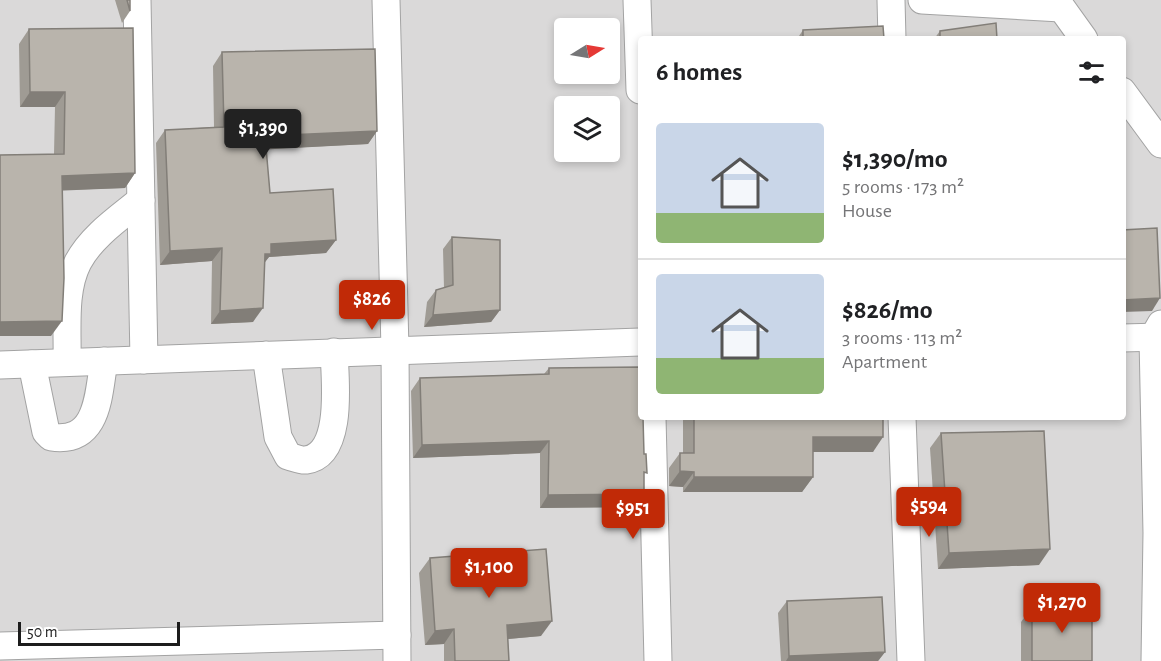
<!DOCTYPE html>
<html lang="en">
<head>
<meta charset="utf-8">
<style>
  body { margin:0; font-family:"Alegreya Sans",sans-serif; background:#f2f2f2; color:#202124; height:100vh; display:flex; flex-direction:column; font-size:22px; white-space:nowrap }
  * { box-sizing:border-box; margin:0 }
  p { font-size:20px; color:#757577 }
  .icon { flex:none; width:33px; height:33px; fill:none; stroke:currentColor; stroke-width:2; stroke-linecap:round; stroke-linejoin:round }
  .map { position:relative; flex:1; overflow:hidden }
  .panel { position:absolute; left:638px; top:36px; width:488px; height:384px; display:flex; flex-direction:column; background:#fff; border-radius:6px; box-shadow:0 3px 9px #0003 }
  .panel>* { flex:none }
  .needle { width:39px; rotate:79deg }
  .controls { position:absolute; left:554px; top:18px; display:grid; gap:12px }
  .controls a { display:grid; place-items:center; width:66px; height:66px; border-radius:6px; background:#fff; box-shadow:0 3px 9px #0003; font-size:30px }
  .scale { position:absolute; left:18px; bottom:15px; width:162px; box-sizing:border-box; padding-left:6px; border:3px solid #1c1c1c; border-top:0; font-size:16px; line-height:21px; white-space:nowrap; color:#1c1c1c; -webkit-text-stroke:4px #fff; paint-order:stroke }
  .price { position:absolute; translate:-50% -51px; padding:0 14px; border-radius:6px; background:#c12a07; color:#fff; font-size:20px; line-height:39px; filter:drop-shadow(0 2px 3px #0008) }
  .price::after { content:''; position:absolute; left:50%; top:36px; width:18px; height:14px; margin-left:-9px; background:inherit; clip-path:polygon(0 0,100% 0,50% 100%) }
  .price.selected { background:#222; color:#fff }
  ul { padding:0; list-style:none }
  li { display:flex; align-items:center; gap:18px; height:150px; padding:0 18px }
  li+li { border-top:2px solid #e0e0e0 }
  li span { display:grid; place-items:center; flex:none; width:168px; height:120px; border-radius:6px; color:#555 }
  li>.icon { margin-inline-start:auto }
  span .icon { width:72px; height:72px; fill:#fffc; stroke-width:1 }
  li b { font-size:26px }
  h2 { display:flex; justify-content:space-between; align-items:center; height:72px; padding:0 18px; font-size:26px }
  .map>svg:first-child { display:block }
</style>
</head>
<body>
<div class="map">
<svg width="1161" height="661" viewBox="0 0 1161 661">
  <rect width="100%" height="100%" fill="#edece2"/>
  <path fill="#dad9d9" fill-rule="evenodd" d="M 0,0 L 1161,0 L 1161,661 L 0,661 ZM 564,28 L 609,28 L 609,74 L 564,74 ZM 640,39 L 1122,39 L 1122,417 L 640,417 ZM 564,106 L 609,106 L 609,152 L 564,152 Z"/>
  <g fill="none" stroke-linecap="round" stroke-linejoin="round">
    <defs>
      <g id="minor">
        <path d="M 137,0 L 144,360"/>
        <path d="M 386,0 L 395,349 L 397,661"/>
        <path d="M 637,0 L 640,90"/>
        <path d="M 891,0 L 892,39"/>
        <path d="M 922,0 L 1061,8"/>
        <path d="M 1056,0 L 1084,39"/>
        <path d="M 1122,91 L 1161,144"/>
        <path d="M 1122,338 L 1161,337"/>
        <path d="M 266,355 L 278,437 L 288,456 C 293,457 301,461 306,460 C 344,455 335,379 334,352"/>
        <path d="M 67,362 C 68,330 63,291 78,262 C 92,236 119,218 141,200"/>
        <path d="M 32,364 L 46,432 L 51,437 C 99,444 98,395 104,361"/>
        <path d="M 0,365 L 640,342"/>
        <path d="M 652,417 L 658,661"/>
        <path d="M 902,417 L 911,661"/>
        <path d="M 0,646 L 397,635"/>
        <path d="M 1155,661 L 1157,533 L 1153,338 L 1161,324"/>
      </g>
    </defs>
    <use href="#minor" stroke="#a3a3a3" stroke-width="29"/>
    <use href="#minor" stroke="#fff" stroke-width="27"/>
  </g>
  <g fill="#9f9b94">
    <path d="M 115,0 L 130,0 L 130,11 L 122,23 Z"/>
    <path d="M 29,29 L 135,173 L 125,188 L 62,190 L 51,336 L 0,336 L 0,155 L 54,154 L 55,107 L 20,107 L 19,44 Z"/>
    <path d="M 803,30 L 884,39 L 797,39 Z"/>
    <path d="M 940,31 L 997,39 L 934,39 Z"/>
    <path d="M 222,52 L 377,131 L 368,144 L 266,149 L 270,193 L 336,240 L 326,253 L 269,257 L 265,262 L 253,322 L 211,324 L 212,261 L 160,265 L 156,143 L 165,130 L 214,127 L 213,66 Z"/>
    <path d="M 452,237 L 500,310 L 491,322 L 424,327 L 427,302 L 436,290 L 444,288 L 443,249 Z"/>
    <path d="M 549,368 L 644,476 L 636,507 L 540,508 L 540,453 L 413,458 L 411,391 L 420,378 L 544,374 Z"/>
    <path d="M 683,417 L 883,417 L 873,452 L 813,452 L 813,477 L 802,492 L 683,492 L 683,487 L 669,486 L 669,468 L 680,453 L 683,453 Z"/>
    <path d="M 941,433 L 1039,565 L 938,569 L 930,448 Z"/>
    <path d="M 430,558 L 541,636 L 508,639 L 509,661 L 444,661 L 444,644 L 425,645 L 419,573 Z"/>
    <path d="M 787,601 L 885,652 L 878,661 L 781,661 L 778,613 Z"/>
    <path d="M 1032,607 L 1092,661 L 1021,661 L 1021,622 Z"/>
  </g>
  <g fill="#827e78">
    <path d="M 30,92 L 65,92 L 55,107 L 20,107 Z"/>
    <path d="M 377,131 L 368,144 L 256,150 L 265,136 Z"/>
    <path d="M 135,173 L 125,188 L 52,191 L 62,176 Z"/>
    <path d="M 336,240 L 326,253 L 269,257 L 261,267 L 261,258 L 271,244 Z"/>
    <path d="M 222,248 L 212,261 L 160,265 L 170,251 Z"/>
    <path d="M 1160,298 L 1152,311 L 1122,312 L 1122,300 Z"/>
    <path d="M 263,308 L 253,322 L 211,324 L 220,311 Z"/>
    <path d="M 500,310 L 491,322 L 424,327 L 433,315 Z"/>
    <path d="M 62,321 L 51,336 L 0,336 L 0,322 Z"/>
    <path d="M 813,437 L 883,437 L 873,452 L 802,452 Z"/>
    <path d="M 549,441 L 540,453 L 413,458 L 422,445 Z"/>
    <path d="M 680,471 L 694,472 L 683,487 L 669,486 Z"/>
    <path d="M 694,477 L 813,477 L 802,492 L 683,492 Z"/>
    <path d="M 644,494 L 636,507 L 540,508 L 548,495 Z"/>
    <path d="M 1050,549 L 1039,565 L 938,569 L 949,553 Z"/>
    <path d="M 552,621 L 541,636 L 497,640 L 507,625 Z"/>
    <path d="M 454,629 L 444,644 L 425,645 L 435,631 Z"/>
    <path d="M 885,652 L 878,661 L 786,661 L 789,656 Z"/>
  </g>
  <g fill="#b9b4ac" stroke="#827e78" stroke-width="1.5">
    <path d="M 127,0 L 130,0 L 130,11 Z"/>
    <path d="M 996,23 L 997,39 L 940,39 L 940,31 Z"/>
    <path d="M 883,26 L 884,39 L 803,39 L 803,30 Z"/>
    <path d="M 133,28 L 135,173 L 62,176 L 64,278 L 62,321 L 0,322 L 0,155 L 64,154 L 65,92 L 30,92 L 29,29 Z"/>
    <path d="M 375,49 L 377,131 L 265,136 L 270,193 L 333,189 L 336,240 L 271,244 L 271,254 L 265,254 L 263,308 L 220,311 L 222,248 L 170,251 L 165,130 L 224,127 L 222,52 Z"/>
    <path d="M 1157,228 L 1160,298 L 1122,300 L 1122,230 Z"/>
    <path d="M 452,237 L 500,240 L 500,310 L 433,315 L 436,290 L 453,285 Z"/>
    <path d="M 640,367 L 640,417 L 643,417 L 644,454 L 646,454 L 647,473 L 644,472 L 644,494 L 548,495 L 549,441 L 422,445 L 420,378 L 549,374 L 549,368 Z"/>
    <path d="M 694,417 L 883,417 L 883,437 L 813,437 L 813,477 L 694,477 L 694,472 L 680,471 L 680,453 L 694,453 Z"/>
    <path d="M 1044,431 L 1050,549 L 949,553 L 941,433 Z"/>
    <path d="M 546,549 L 552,621 L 507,625 L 509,661 L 455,661 L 454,629 L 435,631 L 430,558 Z"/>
    <path d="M 882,597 L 885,652 L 789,656 L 787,601 Z"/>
    <rect x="1032" y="607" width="60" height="54"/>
  </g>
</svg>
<div class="controls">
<a><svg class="needle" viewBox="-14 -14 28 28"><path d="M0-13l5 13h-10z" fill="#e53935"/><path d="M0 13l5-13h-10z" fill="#757577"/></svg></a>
<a><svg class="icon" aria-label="layers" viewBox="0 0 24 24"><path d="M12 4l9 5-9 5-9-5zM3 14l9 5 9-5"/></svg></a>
</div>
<div class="scale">50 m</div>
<b class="price selected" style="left:263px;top:160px">$1,390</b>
<b class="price" style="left:372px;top:331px">$826</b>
<b class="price" style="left:929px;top:538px">$594</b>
<b class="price" style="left:633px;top:540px">$951</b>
<b class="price" style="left:489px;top:599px">$1,100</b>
<b class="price" style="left:1062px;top:634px">$1,270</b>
<section class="panel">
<h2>6 homes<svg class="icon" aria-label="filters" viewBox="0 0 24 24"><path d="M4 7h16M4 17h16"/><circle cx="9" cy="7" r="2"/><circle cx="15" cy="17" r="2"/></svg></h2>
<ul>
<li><span style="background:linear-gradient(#c9d6e8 75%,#8fb573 0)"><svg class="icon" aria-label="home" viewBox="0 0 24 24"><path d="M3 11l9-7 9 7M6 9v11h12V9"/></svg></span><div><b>$1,390/mo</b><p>5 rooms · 173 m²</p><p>House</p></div></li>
<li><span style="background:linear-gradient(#c9d6e8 70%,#8fb573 0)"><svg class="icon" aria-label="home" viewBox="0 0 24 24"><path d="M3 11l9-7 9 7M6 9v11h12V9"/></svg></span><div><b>$826/mo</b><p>3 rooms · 113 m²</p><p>Apartment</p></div></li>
</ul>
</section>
</div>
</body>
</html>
